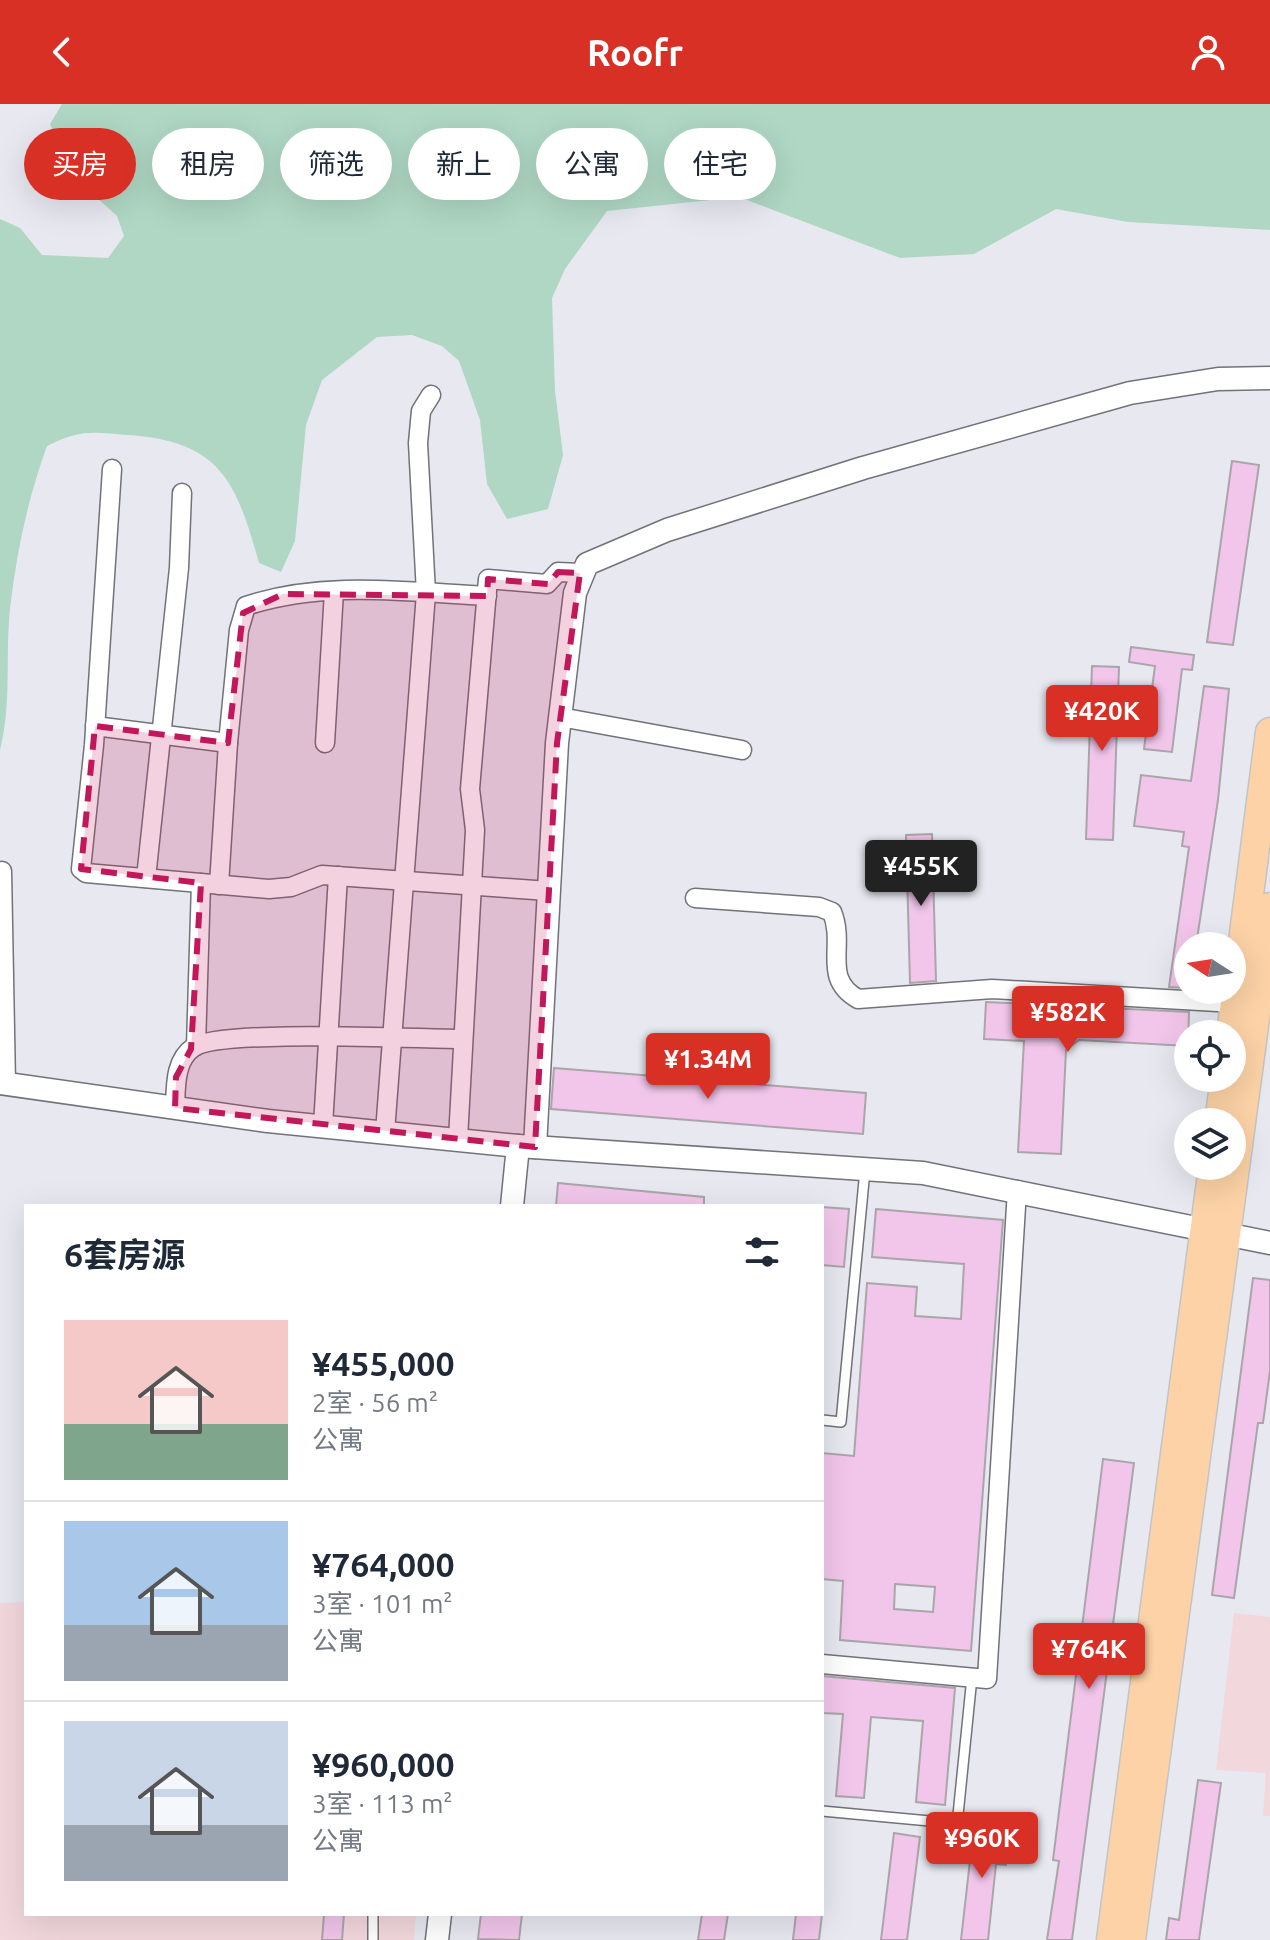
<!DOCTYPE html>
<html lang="zh">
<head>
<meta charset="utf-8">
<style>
  body { margin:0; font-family:Ubuntu,"Noto Sans SC",sans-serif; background:#f6f6f7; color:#1f2937; height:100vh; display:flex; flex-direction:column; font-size:30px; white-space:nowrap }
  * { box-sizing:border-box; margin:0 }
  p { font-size:26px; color:#747a83 }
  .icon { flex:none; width:44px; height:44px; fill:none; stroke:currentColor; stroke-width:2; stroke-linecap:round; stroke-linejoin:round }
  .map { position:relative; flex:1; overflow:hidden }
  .details { position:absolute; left:24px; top:1100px; width:800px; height:712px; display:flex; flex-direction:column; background:#fff; border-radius:0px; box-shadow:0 8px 32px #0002 }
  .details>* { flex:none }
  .hud { position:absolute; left:24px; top:24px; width:800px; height:72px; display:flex; gap:16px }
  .needle { width:52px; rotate:282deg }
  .tools { position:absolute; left:1174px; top:828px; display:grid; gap:16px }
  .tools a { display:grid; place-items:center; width:72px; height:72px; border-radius:50%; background:#fff; box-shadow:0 8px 32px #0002; font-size:40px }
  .price { position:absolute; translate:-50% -68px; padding:0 18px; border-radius:8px; background:#d93025; color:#fff; font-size:26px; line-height:52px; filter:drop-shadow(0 2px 4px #0008) }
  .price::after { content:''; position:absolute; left:50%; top:48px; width:24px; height:18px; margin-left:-12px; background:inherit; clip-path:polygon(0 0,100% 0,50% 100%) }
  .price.on { background:#222; color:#fff }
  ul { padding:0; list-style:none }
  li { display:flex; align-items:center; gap:24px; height:200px; padding:0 40px }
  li+li { border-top:2px solid #e0e1e3 }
  li span { display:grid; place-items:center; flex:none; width:224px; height:160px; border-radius:0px; color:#555 }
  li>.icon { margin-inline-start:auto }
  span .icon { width:96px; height:96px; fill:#fffc; stroke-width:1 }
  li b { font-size:34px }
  h2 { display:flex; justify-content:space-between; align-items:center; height:96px; padding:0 40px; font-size:34px }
  .tag { padding:0 28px; border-radius:36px; background:#fff; box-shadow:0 8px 32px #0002; font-size:28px; line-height:72px }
  .tag.on { background:#d93025; color:#fff }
  header { display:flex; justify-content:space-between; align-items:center; height:104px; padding:0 40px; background:#d93025; color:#fff; font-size:36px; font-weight:700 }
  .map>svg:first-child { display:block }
</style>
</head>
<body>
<header><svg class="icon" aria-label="back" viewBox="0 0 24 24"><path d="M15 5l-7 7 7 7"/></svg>Roofr<svg class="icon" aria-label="person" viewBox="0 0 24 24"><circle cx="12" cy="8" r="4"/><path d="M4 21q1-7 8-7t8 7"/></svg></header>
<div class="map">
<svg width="1270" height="1836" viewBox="0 0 1270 1836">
  <rect width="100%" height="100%" fill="#e7e8f0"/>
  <g fill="#f2d8dd">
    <path d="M 26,1498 L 26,1810 L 416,1810 L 414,1836 L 0,1836 L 0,1499 Z"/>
    <path d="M 1234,1509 L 1270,1513 L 1270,1712 L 1263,1712 L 1266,1669 L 1216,1666 Z"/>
  </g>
  <path fill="#afd7c4" d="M 62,0 L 1270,0 L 1270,126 L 1128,118 L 1056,105 L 974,150 L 900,154 L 739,93 L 607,107 L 565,165 L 552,194 L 555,287 L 563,351 L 548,405 L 507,415 L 487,380 L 480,316 L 459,257 L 442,242 L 412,231 L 377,233 L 322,276 L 306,321 L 295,437 L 281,468 L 259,459 C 236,377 221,338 129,331 C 91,328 81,325 47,342 C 28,394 16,450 10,505 C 5,553 12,599 0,646 L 0,115 L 20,124 L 42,151 L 108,154 L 124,132 L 117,112 L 72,71 L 50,20 Z"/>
  <g fill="#f1c6ea" stroke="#aba5aa" stroke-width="2" fill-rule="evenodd">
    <path d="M 1232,357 L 1259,361 L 1233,541 L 1207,538 Z"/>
    <path d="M 1131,543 L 1194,551 L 1192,566 L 1182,565 L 1172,648 L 1144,645 L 1155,562 L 1129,558 Z"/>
    <path d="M 1092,562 L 1119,563 L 1113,736 L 1086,735 Z"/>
    <path d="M 1204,582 L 1229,585 L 1218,696 L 1196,842 L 1188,842 L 1188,884 L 1169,883 L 1189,743 L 1182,742 L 1184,728 L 1134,722 L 1141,671 L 1191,677 Z"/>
    <path d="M 932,730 L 936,877 L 910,879 L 906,731 Z"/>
    <path d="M 986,898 L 1189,908 L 1188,942 L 1079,936 L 1066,946 L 1061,1050 L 1018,1048 L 1024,937 L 984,935 Z"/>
    <path d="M 554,964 L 866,989 L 863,1030 L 551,1005 Z"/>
    <path d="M 558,1079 L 704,1093 L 704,1102 L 556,1102 Z"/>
    <path d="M 822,1103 L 849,1105 L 844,1163 L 822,1161 Z"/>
    <path d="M 876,1105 L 1003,1116 L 971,1547 L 840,1536 L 843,1477 L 822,1475 L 822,1349 L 854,1352 L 867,1179 L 917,1183 L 915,1212 L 961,1215 L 964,1160 L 872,1153 ZM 895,1480 L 935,1483 L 933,1508 L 894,1505 Z"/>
    <path d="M 1253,1174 L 1270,1176 L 1270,1267 L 1263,1319 L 1258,1319 L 1234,1494 L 1212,1491 Z"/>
    <path d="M 1103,1355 L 1134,1359 L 1072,1836 L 1047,1836 L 1059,1757 L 1053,1756 Z"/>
    <path d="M 822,1572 L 955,1584 L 945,1701 L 916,1698 L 923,1617 L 871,1613 L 864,1694 L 836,1692 L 843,1610 L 822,1609 Z"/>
    <path d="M 1198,1676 L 1221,1679 L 1199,1836 L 1166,1836 L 1169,1814 L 1179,1816 Z"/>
    <path d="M 984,1717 L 1001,1719 L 999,1740 L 1009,1741 L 1006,1761 L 996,1760 L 988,1836 L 961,1836 L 974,1721 L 983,1722 Z"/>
    <path d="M 894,1729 L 920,1733 L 907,1836 L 881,1836 Z"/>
    <path d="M 324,1810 L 344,1810 L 342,1836 L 322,1836 Z"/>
    <path d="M 481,1810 L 522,1810 L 519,1836 L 478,1835 Z"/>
    <path d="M 702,1810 L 728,1810 L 724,1836 L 698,1836 Z"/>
    <path d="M 796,1810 L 822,1810 L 819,1836 L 793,1836 Z"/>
  </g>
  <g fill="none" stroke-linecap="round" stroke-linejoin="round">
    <defs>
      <g id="service">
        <path d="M 822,1316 L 841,1318 L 865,1066"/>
        <path d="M 822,1707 L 951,1719 L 958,1711 L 972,1573"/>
        <path d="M 373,1836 L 373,1810"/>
      </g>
      <g id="minor">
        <path d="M 112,365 L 94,641 L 81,765 L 86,769 L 269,785 L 291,783 L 322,771 L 549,787"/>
        <path d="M 560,613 L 742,646"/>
        <path d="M 95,622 L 228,639"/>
        <path d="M 325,639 L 334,487"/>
        <path d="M 2,767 L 6,980"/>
        <path d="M 146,774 L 179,464 L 182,389"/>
        <path d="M 219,781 L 228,639 L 239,526 L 246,502 C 323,476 407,488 487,492"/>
        <path d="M 695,794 L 819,803 L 832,808 C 846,842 821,874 858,895 L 992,885 L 1235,899"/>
        <path d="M 196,942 L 201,779"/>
        <path d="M 175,1004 C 176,984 174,956 194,943 C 222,925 417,935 462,935"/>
        <path d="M 323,1022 L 338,772"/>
        <path d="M 385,1028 L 426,489 L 418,339 L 421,307 L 431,291"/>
        <path d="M 458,1035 L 475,726 L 470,685 L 488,475 L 547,480 L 558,468 L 580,469"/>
        <path d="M 822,1560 L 987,1575 L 1017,1086"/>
      </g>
      <g id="tertiary">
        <path d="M 0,979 L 268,1017 L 518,1042 L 923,1069 L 1270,1139"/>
        <path d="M 535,1043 L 557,639 L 575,489 L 587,460 L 667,426 L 863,364 L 1130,289 L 1218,275 L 1270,274"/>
        <path d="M 512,1102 L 518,1042"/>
        <path d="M 437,1836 L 440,1810"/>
      </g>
      <g id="primary">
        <path d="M 1231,930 L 1270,628"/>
        <path d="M 1219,1018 L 1225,974"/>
        <path d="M 1111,1836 L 1213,1062"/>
        <path d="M 1131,1836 L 1270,803"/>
      </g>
    </defs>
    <use href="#service" stroke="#727279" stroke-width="12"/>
    <use href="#minor" stroke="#727279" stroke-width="21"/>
    <use href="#tertiary" stroke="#727279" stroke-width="25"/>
    <use href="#primary" stroke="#c4c4c5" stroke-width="31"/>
    <use href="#service" stroke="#fff" stroke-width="9"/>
    <use href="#minor" stroke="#fff" stroke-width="18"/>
    <use href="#tertiary" stroke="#fff" stroke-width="22"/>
    <use href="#primary" stroke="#fcd2a6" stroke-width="28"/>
  </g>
  <path fill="#c2185b" fill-opacity="0.2" stroke="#c2185b" stroke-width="6" stroke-dasharray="16 10" stroke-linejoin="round" d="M 558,468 L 580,469 L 557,639 L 535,1043 L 175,1004 L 176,973 L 191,945 L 201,779 L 81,765 L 95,622 L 228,639 L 243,509 L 283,490 L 487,492 L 488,475 L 548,480 Z"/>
</svg>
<div class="tools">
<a><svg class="needle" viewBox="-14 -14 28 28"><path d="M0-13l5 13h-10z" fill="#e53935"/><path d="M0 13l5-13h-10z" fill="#747a83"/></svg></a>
<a><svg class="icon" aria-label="locate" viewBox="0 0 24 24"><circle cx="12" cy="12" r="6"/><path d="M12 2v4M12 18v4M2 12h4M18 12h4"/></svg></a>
<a><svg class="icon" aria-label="layers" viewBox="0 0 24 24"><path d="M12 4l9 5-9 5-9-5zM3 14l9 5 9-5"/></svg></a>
</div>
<b class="price" style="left:1102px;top:649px">¥420K</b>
<b class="price on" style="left:921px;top:804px">¥455K</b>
<b class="price" style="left:1068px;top:950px">¥582K</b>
<b class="price" style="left:708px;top:997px">¥1.34M</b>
<b class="price" style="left:1089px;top:1587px">¥764K</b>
<b class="price" style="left:982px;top:1776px">¥960K</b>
<div class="hud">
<a class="tag on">买房</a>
<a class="tag">租房</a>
<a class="tag">筛选</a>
<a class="tag">新上</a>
<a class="tag">公寓</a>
<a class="tag">住宅</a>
</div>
<section class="details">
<h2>6套房源<svg class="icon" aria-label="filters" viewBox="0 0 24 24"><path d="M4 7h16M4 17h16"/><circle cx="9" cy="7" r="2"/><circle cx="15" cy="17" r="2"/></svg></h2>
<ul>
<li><span style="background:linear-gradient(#f6c9c9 65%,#7fa58c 0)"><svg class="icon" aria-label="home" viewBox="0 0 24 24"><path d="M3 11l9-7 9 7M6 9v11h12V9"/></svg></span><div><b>¥455,000</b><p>2室 · 56 m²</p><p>公寓</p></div></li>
<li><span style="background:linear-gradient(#a9c7e8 65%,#9aa5b1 0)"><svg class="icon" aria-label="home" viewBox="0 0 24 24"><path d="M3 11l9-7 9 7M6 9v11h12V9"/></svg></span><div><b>¥764,000</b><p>3室 · 101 m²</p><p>公寓</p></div></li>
<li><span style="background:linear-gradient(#c9d6e8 65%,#9aa5b1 0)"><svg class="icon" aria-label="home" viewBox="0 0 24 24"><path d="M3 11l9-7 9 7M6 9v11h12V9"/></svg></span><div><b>¥960,000</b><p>3室 · 113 m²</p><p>公寓</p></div></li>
</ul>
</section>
</div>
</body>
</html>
